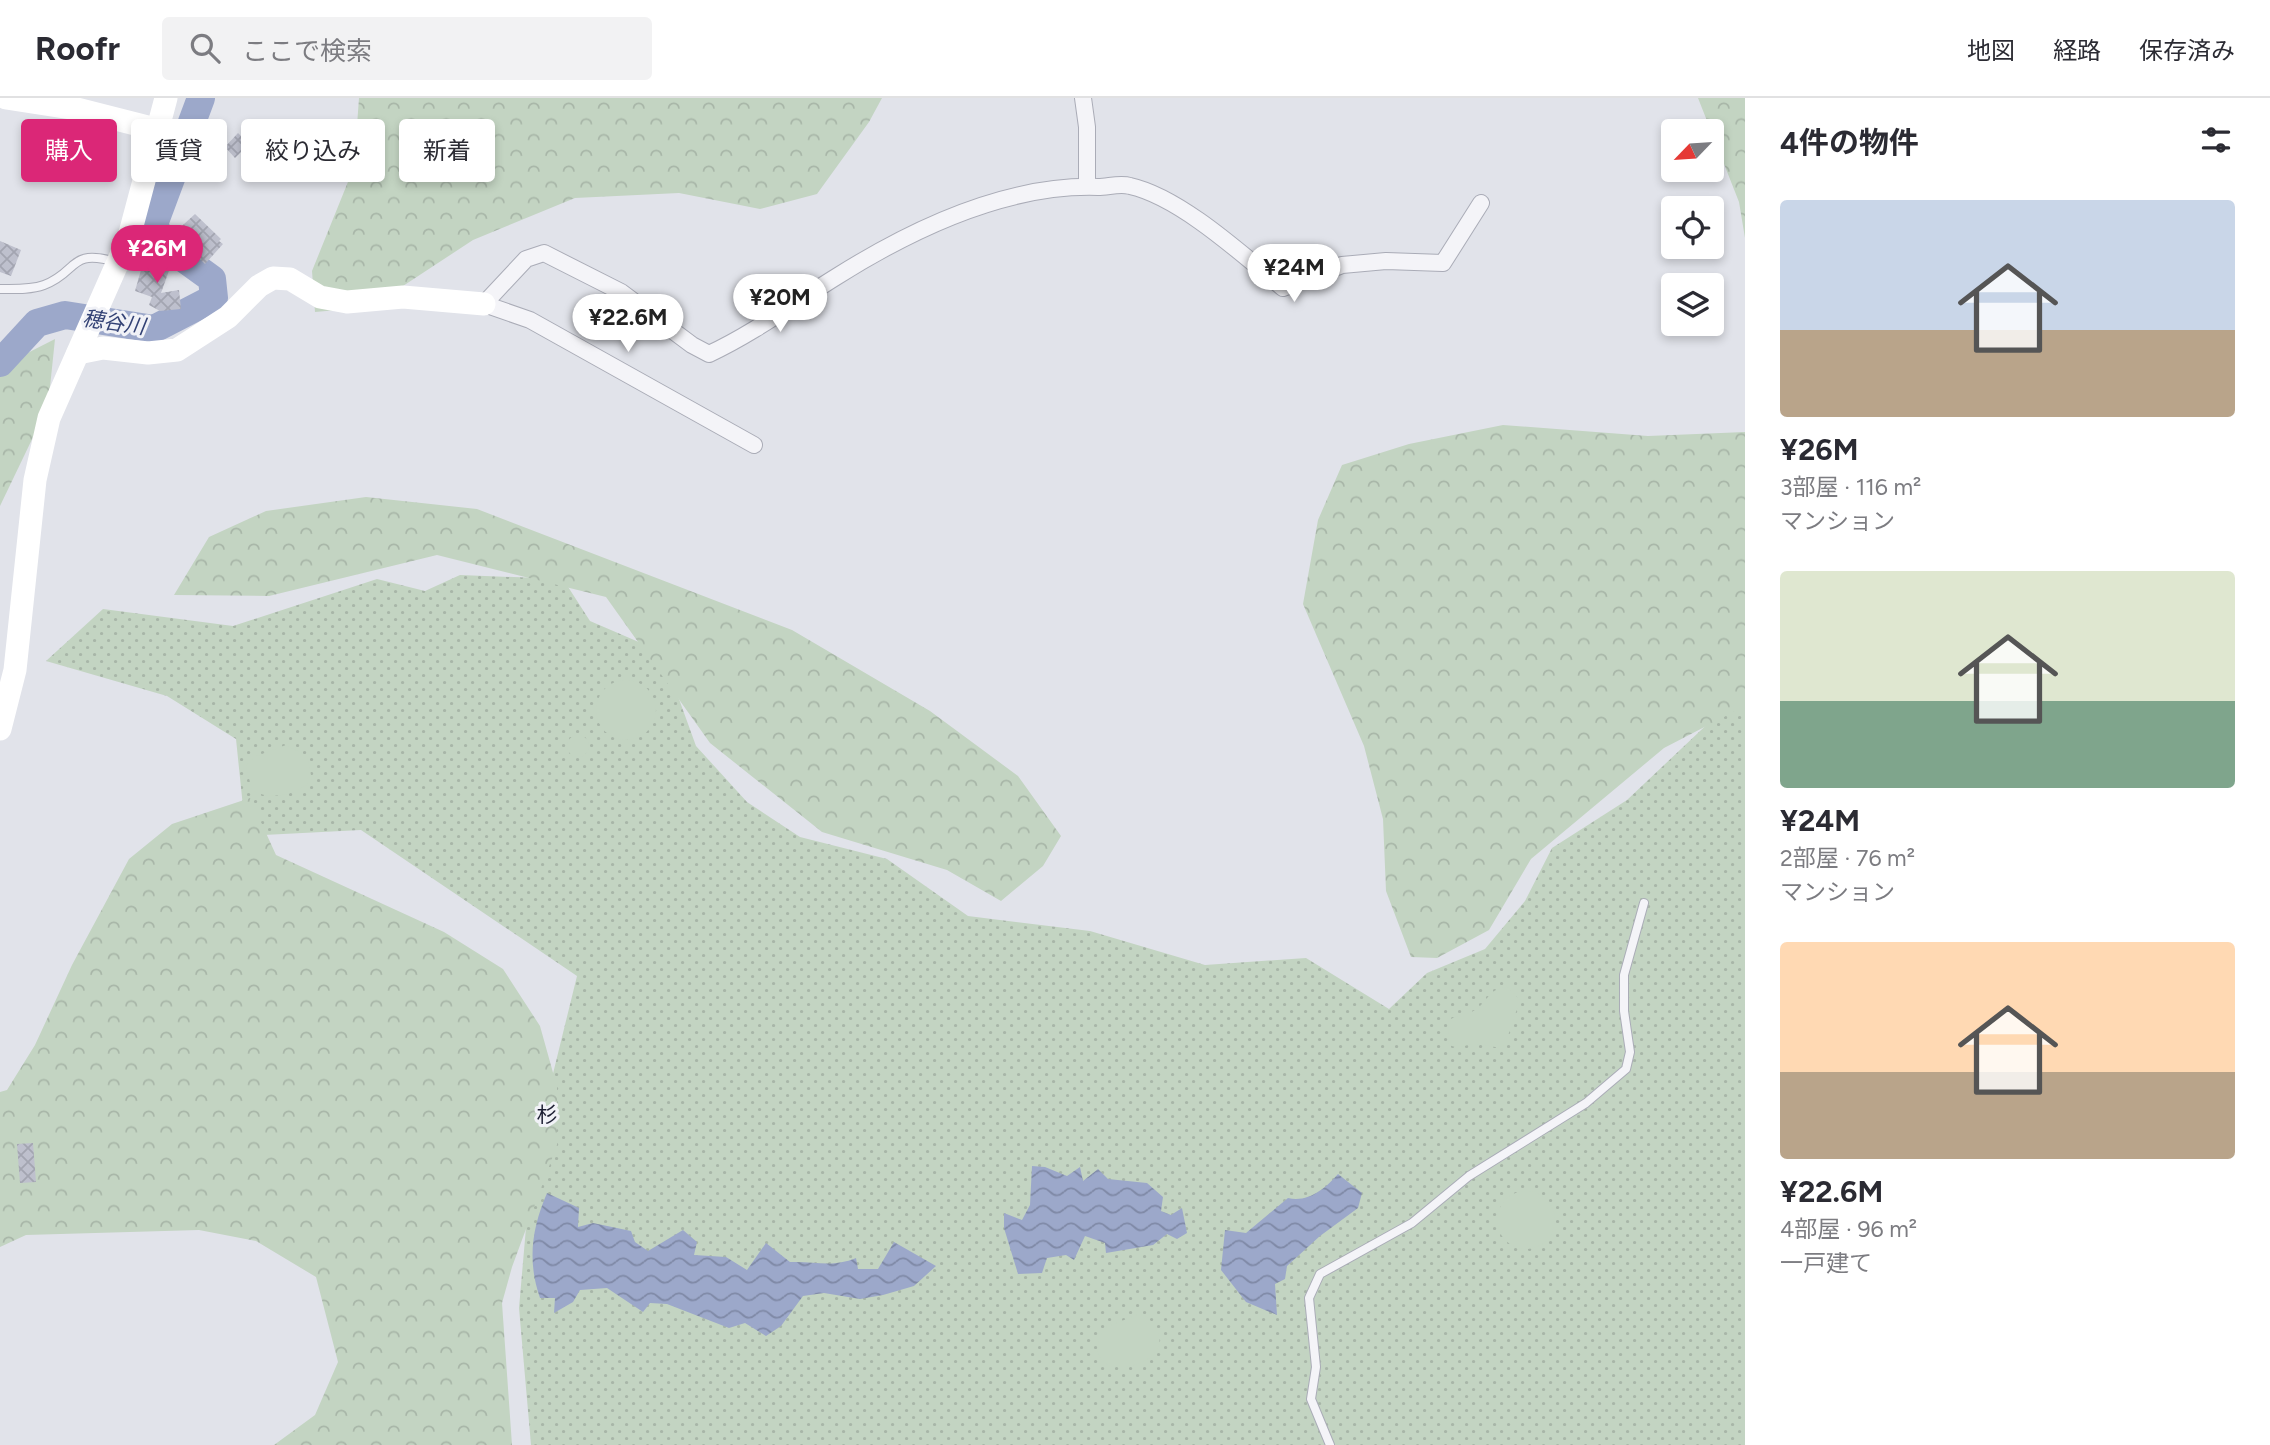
<!DOCTYPE html>
<html lang="ja">
<head>
<meta charset="utf-8">
<style>
  body { margin:0; font-family:Figtree,"Noto Sans JP",sans-serif; background:#f2f2f3; color:#2b2b33; height:100vh; display:flex; flex-direction:column; font-size:26px; white-space:nowrap }
  * { box-sizing:border-box; margin:0 }
  p { font-size:23px; color:#7c7c81 }
  .icon { flex:none; width:38px; height:38px; fill:none; stroke:currentColor; stroke-width:2; stroke-linecap:round; stroke-linejoin:round }
  .map { position:relative; flex:1; overflow:hidden }
  .panel { display:flex; flex-direction:column; background:#fff; width:525px }
  .panel>* { flex:none }
  .guide { position:absolute; left:21px; top:21px; width:665px; height:63px; display:flex; gap:14px }
  .needle { width:46px; rotate:245deg }
  .controls { position:absolute; left:1661px; top:21px; display:grid; gap:14px }
  .controls a { display:grid; place-items:center; width:63px; height:63px; border-radius:7px; background:#fff; box-shadow:0 4px 10px #0003; font-size:35px }
  .price { position:absolute; translate:-50% -60px; padding:0 16px; border-radius:24px; background:#fff; color:#222; font-size:23px; line-height:46px; filter:drop-shadow(0 2px 4px #0008) }
  .price::after { content:''; position:absolute; left:50%; top:42px; width:21px; height:16px; margin-left:-10px; background:inherit; clip-path:polygon(0 0,100% 0,50% 100%) }
  .price.on { background:#db2777; color:#fff }
  ul { padding:0; list-style:none }
  li { display:grid; align-content:center; gap:14px; height:371px; padding:0 35px }
  li span { display:grid; place-items:center; height:217px; border-radius:7px; color:#555 }
  li>.icon { margin-inline-start:auto }
  span .icon { width:126px; height:126px; fill:#fffc; stroke-width:1 }
  li b { font-size:30px }
  h2 { display:flex; justify-content:space-between; align-items:center; height:84px; padding:0 35px; font-size:30px }
  .chip { padding:0 24px; border-radius:7px; background:#fff; box-shadow:0 4px 10px #0003; font-size:24px; line-height:63px }
  .chip.on { background:#db2777; color:#fff }
  header { display:flex; align-items:center; gap:42px; box-sizing:border-box; height:98px; padding:0 35px; background:#fff; border-bottom:2px solid #e1e1e2 }
  header strong { font-size:33px }
  nav { display:flex; gap:38px; margin-inline-start:auto; font-size:24px }
  .search { width:490px; height:63px; background:#f2f2f3; display:flex; align-items:center; gap:18px; box-sizing:border-box; padding:0 24px; border-radius:7px; color:#7c7c81; font-size:26px }
  main { display:flex; flex:1; min-height:0 }
  .map>svg:first-child { display:block }
</style>
</head>
<body>
<header>
<strong>Roofr</strong>
<div class="search"><svg class="icon" aria-label="search" viewBox="0 0 24 24"><circle cx="10" cy="10" r="6"/><path d="M15 15l6 6"/></svg>ここで検索</div>
<nav><a>地図</a><a>経路</a><a>保存済み</a></nav>
</header>
<main>
<div class="map">
<svg width="1745" height="1347" viewBox="0 0 1745 1347">
  <defs>
    <pattern id="grass-dots" width="8" height="8" patternUnits="userSpaceOnUse" patternTransform="scale(1.75)"><rect width="8" height="8" fill="#c3d4c2"/><path d="M2 2h.1M6 6h.1" fill="none" stroke="#a8b6a8" stroke-width="1.8" stroke-linecap="round"/></pattern>
    <pattern id="forest-crowns" width="20" height="18" patternUnits="userSpaceOnUse" patternTransform="scale(1.75)"><rect width="20" height="18" fill="#c3d4c2"/><path d="M2 6a3 3 0 1 1 6 0M12 15a3 3 0 1 1 6 0" fill="none" stroke="#a8b6a8"/></pattern>
    <pattern id="water-waves" width="16" height="10" patternUnits="userSpaceOnUse" patternTransform="scale(1.75)"><rect width="16" height="10" fill="#9ca8ca"/><path d="M0 5q4-4 8 0t8 0" fill="none" stroke="#7f89a6"/></pattern>
    <pattern id="building-cross-hatch" width="8" height="8" patternUnits="userSpaceOnUse" patternTransform="scale(1.75)"><rect width="8" height="8" fill="#bec0cd"/><path d="M0 0l8 8M0 8l8-8" fill="none" stroke="#a3a5b1"/></pattern>
  </defs>
  <rect width="100%" height="100%" fill="#e1e3ea"/>
  <path fill="url(#grass-dots)" d="M 460,477 L 563,481 L 590,523 L 662,554 L 696,648 L 747,704 L 800,739 L 887,761 L 968,818 L 1090,833 L 1205,867 L 1306,860 L 1389,911 L 1427,875 L 1485,851 L 1525,803 L 1552,750 L 1627,702 L 1735,600 L 1745,608 L 1745,1347 L 531,1347 L 519,1210 L 532,1061 L 577,878 L 361,732 L 246,738 L 236,641 L 167,598 L 46,563 L 103,511 L 233,528 L 377,481 L 425,493 Z"/>
  <g fill="url(#forest-crowns)">
    <path d="M 359,0 L 882,0 L 869,24 L 817,96 L 760,111 L 679,95 L 575,100 L 473,142 L 371,209 L 315,214 L 312,173 L 354,69 Z"/>
    <path d="M 1698,0 L 1745,0 L 1745,140 L 1739,104 Z"/>
    <path d="M 55,241 L 48,308 L 0,408 L 0,269 Z"/>
    <path d="M 1503,327 L 1648,338 L 1745,334 L 1745,608 L 1664,650 L 1531,761 L 1489,832 L 1437,860 L 1411,859 L 1386,793 L 1383,721 L 1364,648 L 1303,506 L 1318,422 L 1342,367 L 1409,346 Z"/>
    <path d="M 366,399 L 477,411 L 792,532 L 930,613 L 1018,678 L 1061,738 L 1043,768 L 1001,803 L 947,772 L 822,734 L 710,645 L 606,499 L 437,457 L 269,498 L 174,497 L 209,439 L 266,413 Z"/>
    <path d="M 250,700 L 276,757 L 444,834 L 503,871 L 540,928 L 557,989 L 557,1047 L 512,1169 L 502,1205 L 512,1347 L 274,1347 L 315,1317 L 338,1264 L 316,1179 L 256,1143 L 199,1132 L 26,1137 L 0,1149 L 0,994 L 7,992 L 35,947 L 72,867 L 129,761 L 172,726 Z"/>
  </g>
  <g fill="#c3d4c2">
    <circle cx="626" cy="612" r="30"/>
    <circle cx="578" cy="648" r="11"/>
    <path d="M 286,647 L 307,658 L 312,682 C 298,697 270,703 252,692 L 246,668 L 254,659 Z"/>
    <path d="M 1508,889 L 1520,902 L 1505,947 C 1492,952 1489,946 1477,946 C 1466,945 1461,952 1449,947 L 1448,923 C 1456,916 1467,918 1475,912 C 1489,903 1488,890 1508,889 Z"/>
    <circle cx="1526" cy="1122" r="29"/>
    <path d="M 1139,1216 C 1150,1220 1153,1224 1158,1235 C 1173,1272 1072,1290 1104,1230 Z"/>
  </g>
  <g fill="url(#water-waves)">
    <path d="M 1032,1068 L 1045,1069 L 1067,1078 L 1080,1069 L 1083,1083 L 1098,1071 L 1108,1081 L 1147,1085 L 1163,1099 L 1161,1113 L 1171,1117 L 1182,1110 L 1187,1135 L 1177,1141 L 1167,1136 L 1153,1147 L 1106,1155 L 1105,1145 L 1085,1138 L 1074,1162 L 1066,1157 L 1047,1160 L 1042,1175 L 1018,1176 L 1004,1130 L 1004,1115 L 1022,1122 L 1030,1107 Z"/>
    <path d="M 1338,1076 L 1362,1095 L 1358,1110 L 1320,1138 L 1287,1168 L 1285,1181 L 1275,1186 L 1277,1217 L 1246,1204 L 1221,1172 L 1225,1132 L 1246,1135 L 1288,1100 C 1308,1105 1326,1090 1338,1076 Z"/>
    <path d="M 547,1095 L 579,1110 L 578,1129 L 593,1125 L 631,1133 L 635,1144 L 648,1153 L 683,1132 L 697,1144 L 694,1157 L 726,1159 L 747,1172 L 766,1145 L 790,1164 C 816,1163 832,1170 856,1160 L 858,1171 L 878,1171 L 894,1144 L 936,1168 L 914,1188 L 883,1197 L 860,1201 L 824,1195 L 803,1198 L 781,1228 L 766,1238 L 745,1225 L 729,1230 L 667,1206 L 650,1205 L 643,1214 L 607,1190 L 580,1192 L 573,1204 L 554,1215 L 555,1200 L 540,1200 C 527,1163 532,1130 547,1095 Z"/>
  </g>
  <g fill="none" stroke-linecap="round" stroke-linejoin="round">
    <path stroke="#9ca8ca" stroke-width="28" d="M 0,265 L 37,225 L 65,217 L 154,231 L 214,200 L 212,181 L 162,145 L 154,126 L 201,0"/>
  </g>
  <g fill="url(#building-cross-hatch)">
    <path d="M 63,35 L 76,38 L 70,64 L 80,66 L 77,81 L 55,76 L 56,69 L 46,66 L 52,39 L 62,41 Z"/>
    <path d="M 238,35 L 249,46 L 235,60 L 225,49 Z"/>
    <path d="M 195,116 L 221,141 L 219,143 L 223,146 L 205,166 L 173,136 Z"/>
    <path d="M 0,143 L 21,152 L 11,178 L 0,174 Z"/>
    <path d="M 145,158 L 171,167 L 161,195 L 179,192 L 181,211 L 160,213 L 149,207 L 152,199 L 135,193 Z"/>
    <path d="M 33,1045 L 36,1084 L 20,1085 L 17,1046 Z"/>
  </g>
  <g fill="none" stroke-linecap="round" stroke-linejoin="round">
    <defs>
      <g id="lane">
        <path d="M 0,191 C 14,191 30,192 44,187 C 79,174 68,150 116,164"/>
        <path d="M 1330,1347 L 1311,1301 L 1316,1269 L 1309,1200 L 1320,1176 L 1412,1125 L 1469,1078 L 1586,1005 L 1626,971 L 1630,954 L 1624,913 L 1624,877 L 1644,805"/>
      </g>
      <g id="street">
        <path d="M 1083,0 L 1087,29 L 1087,88"/>
        <path d="M 754,347 L 530,222 L 484,206 L 526,161 L 544,155 L 621,194 L 692,247 L 709,256 C 754,235 794,205 836,179 C 912,131 1007,86 1098,89 C 1108,89 1120,85 1130,88 C 1180,99 1243,157 1283,190 L 1342,167 L 1386,163 L 1443,165 L 1481,105"/>
      </g>
    </defs>
    <use href="#lane" stroke="#aaacb7" stroke-width="10"/>
    <use href="#street" stroke="#aaacb7" stroke-width="18"/>
    <use href="#lane" stroke="#f4f4f8" stroke-width="8"/>
    <use href="#street" stroke="#f4f4f8" stroke-width="16"/>
    <g stroke="#fff" stroke-width="23">
      <path d="M 6,0 L 77,11 L 159,32"/>
      <path d="M 78,255 L 103,250 L 148,255 L 177,252 L 228,219 L 259,188 L 273,180 L 290,181 L 320,199 L 347,204 L 403,199 L 484,206"/>
      <path d="M 0,631 L 15,572 L 35,382 L 49,320 L 129,139 L 166,0"/>
    </g>
  </g>
  <g text-anchor="middle" dominant-baseline="central" stroke-width="6" stroke-linejoin="round" paint-order="stroke">
    <g font-size="21" font-style="italic" fill="#334275" stroke="#f1f2f7">
      <text transform="translate(114 224) rotate(8)">穂谷川</text>
    </g>
    <g font-size="21" fill="#1c1e32" stroke="#f1f2f7">
      <text x="547" y="1016">杉</text>
    </g>
  </g>
</svg>
<div class="controls">
<a><svg class="needle" viewBox="-14 -14 28 28"><path d="M0-13l5 13h-10z" fill="#e53935"/><path d="M0 13l5-13h-10z" fill="#7c7c81"/></svg></a>
<a><svg class="icon" aria-label="locate" viewBox="0 0 24 24"><circle cx="12" cy="12" r="6"/><path d="M12 2v4M12 18v4M2 12h4M18 12h4"/></svg></a>
<a><svg class="icon" aria-label="layers" viewBox="0 0 24 24"><path d="M12 4l9 5-9 5-9-5zM3 14l9 5 9-5"/></svg></a>
</div>
<b class="price on" style="left:157px;top:187px">¥26M</b>
<b class="price" style="left:1294px;top:206px">¥24M</b>
<b class="price" style="left:780px;top:236px">¥20M</b>
<b class="price" style="left:628px;top:256px">¥22.6M</b>
<div class="guide">
<a class="chip on">購入</a>
<a class="chip">賃貸</a>
<a class="chip">絞り込み</a>
<a class="chip">新着</a>
</div>
</div>
<section class="panel">
<h2>4件の物件<svg class="icon" aria-label="filters" viewBox="0 0 24 24"><path d="M4 7h16M4 17h16"/><circle cx="9" cy="7" r="2"/><circle cx="15" cy="17" r="2"/></svg></h2>
<ul>
<li><span style="background:linear-gradient(#c9d6e8 60%,#b9a48a 0)"><svg class="icon" aria-label="home" viewBox="0 0 24 24"><path d="M3 11l9-7 9 7M6 9v11h12V9"/></svg></span><div><b>¥26M</b><p>3部屋 · 116 m²</p><p>マンション</p></div></li>
<li><span style="background:linear-gradient(#dfe7d0 60%,#7fa58c 0)"><svg class="icon" aria-label="home" viewBox="0 0 24 24"><path d="M3 11l9-7 9 7M6 9v11h12V9"/></svg></span><div><b>¥24M</b><p>2部屋 · 76 m²</p><p>マンション</p></div></li>
<li><span style="background:linear-gradient(#ffd9b3 60%,#b9a48a 0)"><svg class="icon" aria-label="home" viewBox="0 0 24 24"><path d="M3 11l9-7 9 7M6 9v11h12V9"/></svg></span><div><b>¥22.6M</b><p>4部屋 · 96 m²</p><p>一戸建て</p></div></li>
</ul>
</section>
</main>
</body>
</html>
